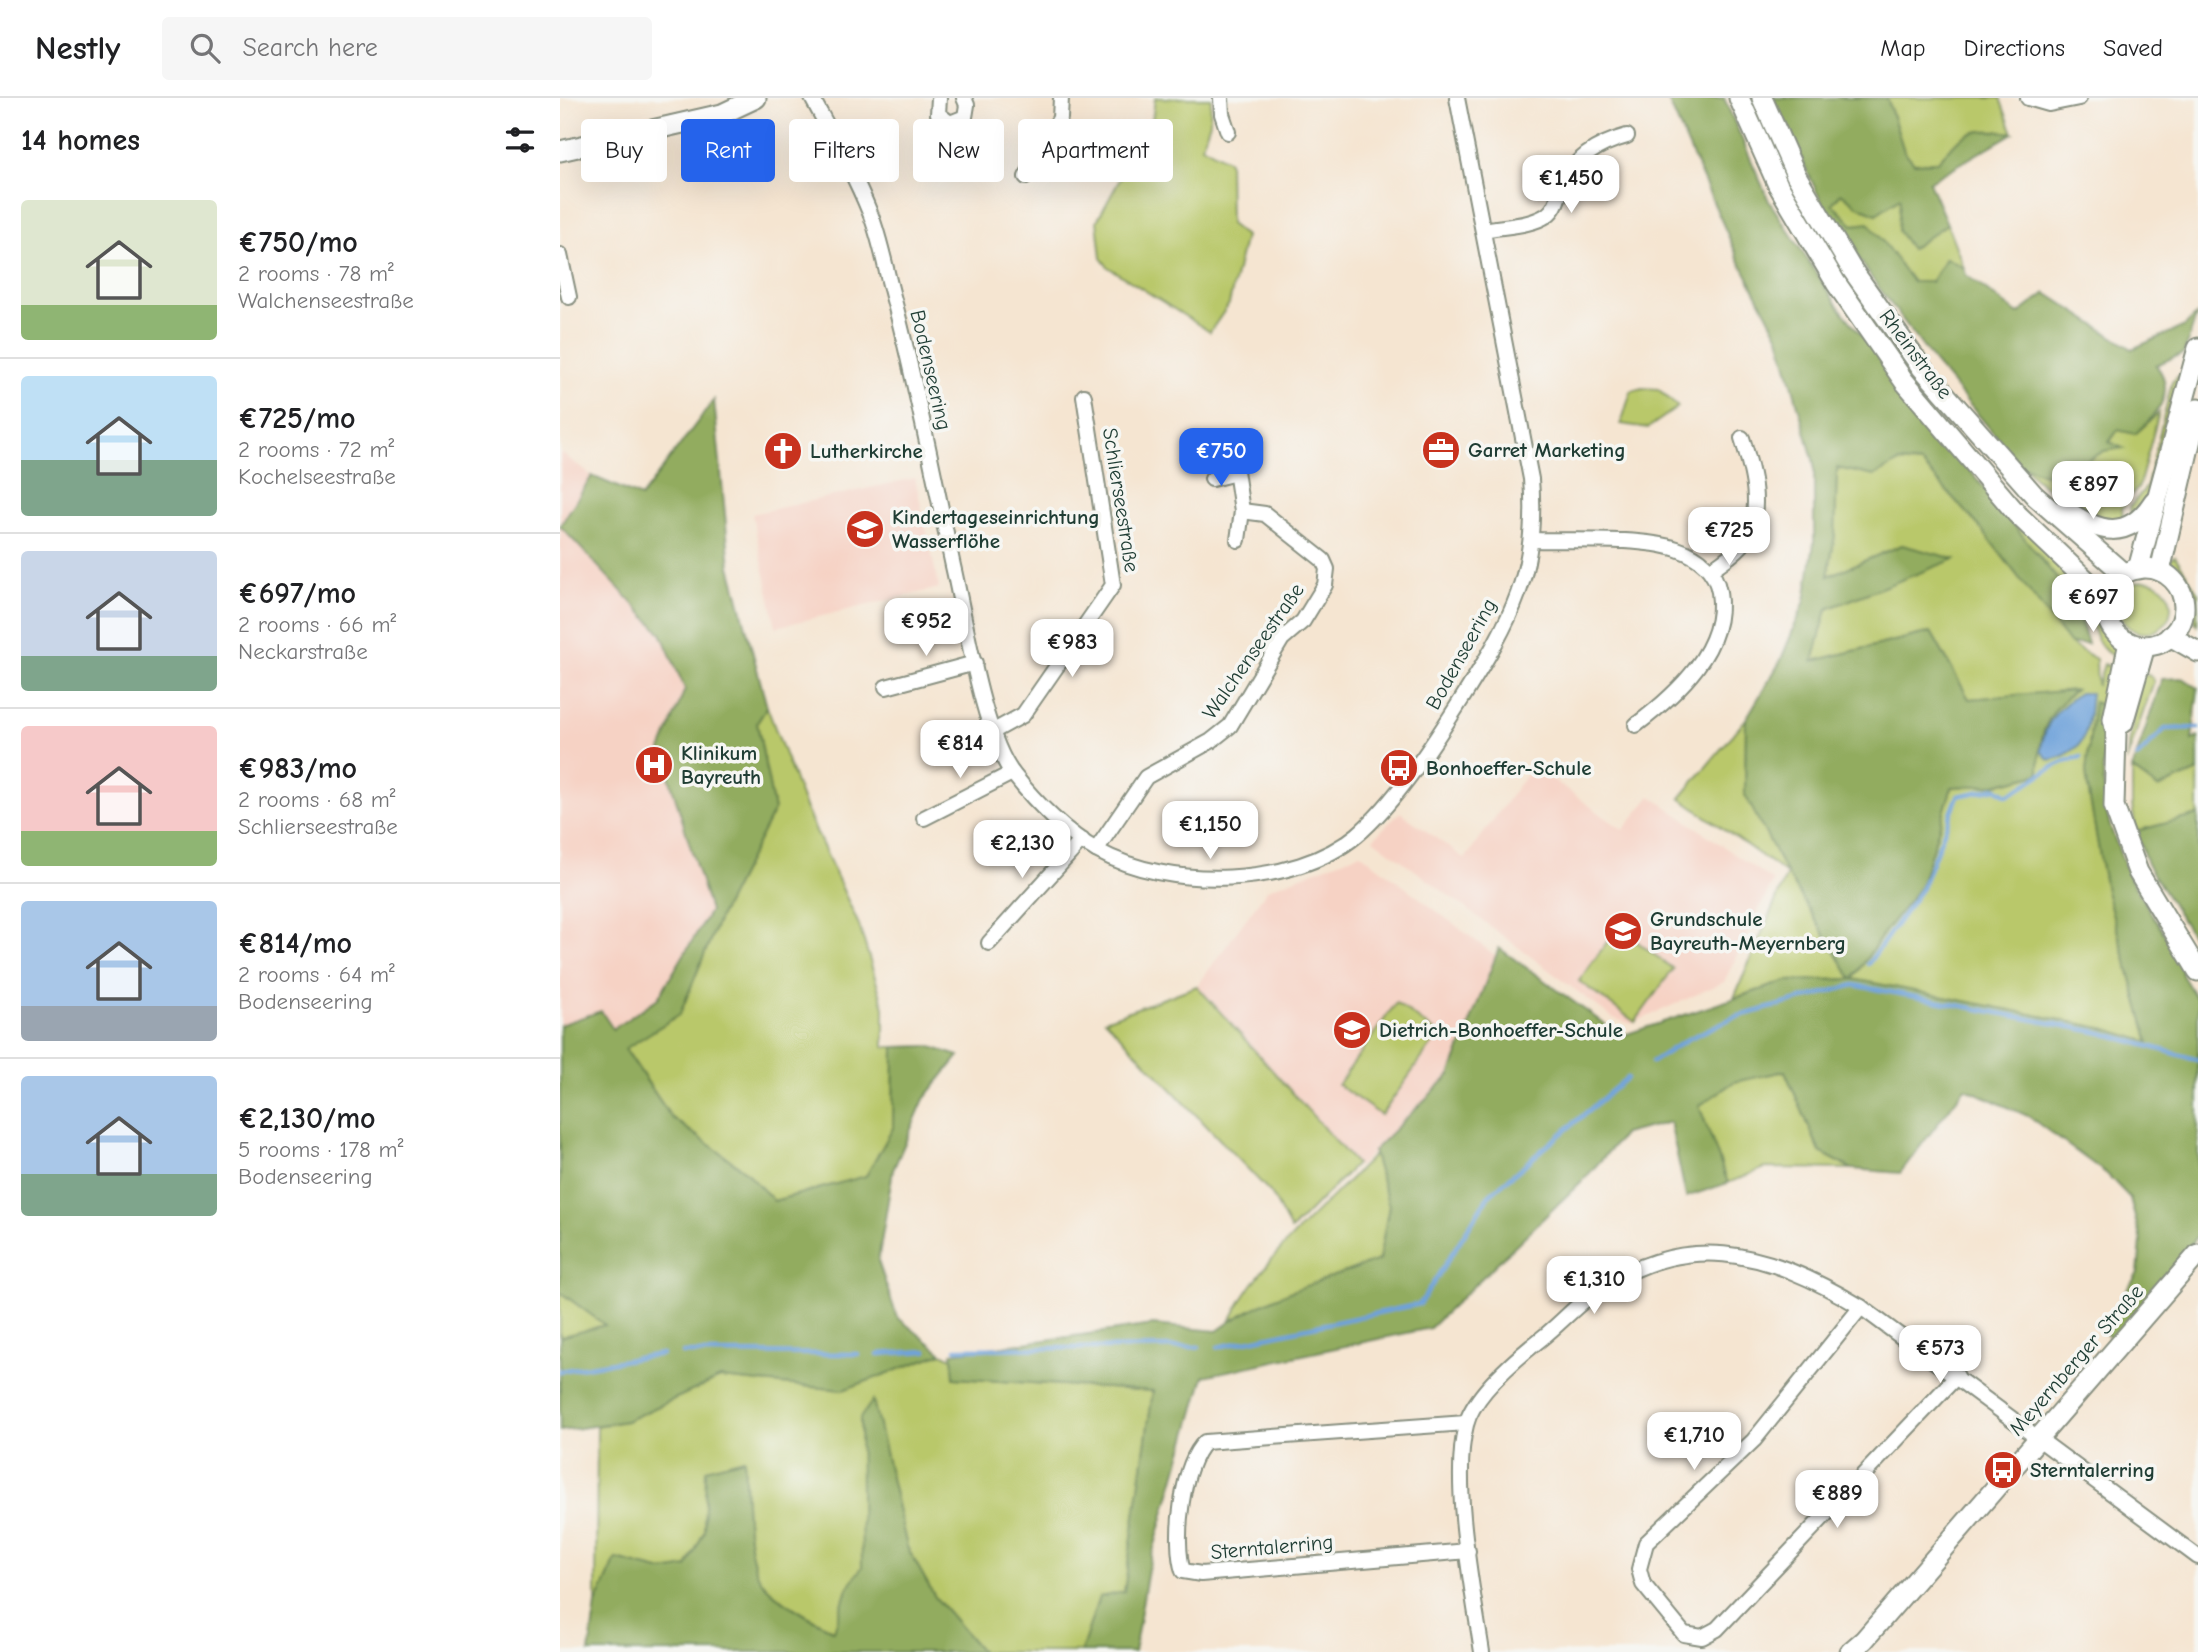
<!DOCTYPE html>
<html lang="en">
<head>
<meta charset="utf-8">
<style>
  body { margin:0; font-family:"Comic Neue",sans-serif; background:#f6f6f6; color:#202124; height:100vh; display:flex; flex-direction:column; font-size:26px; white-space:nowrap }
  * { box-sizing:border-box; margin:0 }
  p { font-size:23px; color:#757577 }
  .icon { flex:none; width:38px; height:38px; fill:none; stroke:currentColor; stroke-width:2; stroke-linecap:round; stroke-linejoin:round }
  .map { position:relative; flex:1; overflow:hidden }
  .side { display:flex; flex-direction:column; background:#fff; width:560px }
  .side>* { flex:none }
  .top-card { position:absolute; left:21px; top:21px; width:665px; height:63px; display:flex; gap:14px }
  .price { position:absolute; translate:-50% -60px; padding:0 16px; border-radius:14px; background:#fff; color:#222; font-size:23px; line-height:46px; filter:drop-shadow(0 2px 4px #0008) }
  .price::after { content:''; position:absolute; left:50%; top:42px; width:21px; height:16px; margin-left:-10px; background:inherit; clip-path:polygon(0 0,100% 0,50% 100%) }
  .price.selected { background:#2563eb; color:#fff }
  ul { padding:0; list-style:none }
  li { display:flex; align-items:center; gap:21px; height:175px; padding:0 21px }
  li+li { border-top:2px solid #e0e0e0 }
  li span { display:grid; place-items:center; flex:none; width:196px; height:140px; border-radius:7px; color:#555 }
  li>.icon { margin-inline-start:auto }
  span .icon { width:84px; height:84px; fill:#fffc; stroke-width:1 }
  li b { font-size:30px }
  h2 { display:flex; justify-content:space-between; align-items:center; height:84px; padding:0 21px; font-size:30px }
  .chip { padding:0 24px; border-radius:7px; background:#fff; box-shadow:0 7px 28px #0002; font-size:24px; line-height:63px }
  .chip.selected { background:#2563eb; color:#fff }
  header { display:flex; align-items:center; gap:42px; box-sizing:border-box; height:98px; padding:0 35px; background:#fff; border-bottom:2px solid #e0e0e0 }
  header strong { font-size:33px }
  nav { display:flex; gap:38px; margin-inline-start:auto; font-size:24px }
  .search { width:490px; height:63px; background:#f6f6f6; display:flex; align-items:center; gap:18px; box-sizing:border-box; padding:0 24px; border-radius:7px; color:#757577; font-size:26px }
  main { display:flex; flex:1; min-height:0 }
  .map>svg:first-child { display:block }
</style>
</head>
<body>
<header>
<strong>Nestly</strong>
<div class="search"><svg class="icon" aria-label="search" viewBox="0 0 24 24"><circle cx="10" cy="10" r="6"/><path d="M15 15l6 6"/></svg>Search here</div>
<nav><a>Map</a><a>Directions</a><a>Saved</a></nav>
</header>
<main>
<section class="side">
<h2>14 homes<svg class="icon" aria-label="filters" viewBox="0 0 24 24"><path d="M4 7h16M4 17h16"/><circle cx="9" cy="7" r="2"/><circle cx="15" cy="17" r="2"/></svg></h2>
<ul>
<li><span style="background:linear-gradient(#dfe7d0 75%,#8fb573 0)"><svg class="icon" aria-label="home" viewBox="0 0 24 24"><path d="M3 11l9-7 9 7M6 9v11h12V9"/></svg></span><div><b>€750/mo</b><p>2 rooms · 78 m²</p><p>Walchenseestraße</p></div></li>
<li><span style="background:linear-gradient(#bfe0f5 60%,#7fa58c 0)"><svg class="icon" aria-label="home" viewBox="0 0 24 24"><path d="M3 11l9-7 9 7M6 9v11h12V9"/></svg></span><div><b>€725/mo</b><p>2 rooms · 72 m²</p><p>Kochelseestraße</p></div></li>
<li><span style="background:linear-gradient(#c9d6e8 75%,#7fa58c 0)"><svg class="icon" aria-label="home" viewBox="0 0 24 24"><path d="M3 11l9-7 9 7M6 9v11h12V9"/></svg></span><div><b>€697/mo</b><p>2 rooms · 66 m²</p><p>Neckarstraße</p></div></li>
<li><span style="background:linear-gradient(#f6c9c9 75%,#8fb573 0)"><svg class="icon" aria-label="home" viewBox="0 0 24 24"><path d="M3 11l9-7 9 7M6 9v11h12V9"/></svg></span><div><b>€983/mo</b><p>2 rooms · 68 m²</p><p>Schlierseestraße</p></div></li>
<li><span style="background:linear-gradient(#a9c7e8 75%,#9aa5b1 0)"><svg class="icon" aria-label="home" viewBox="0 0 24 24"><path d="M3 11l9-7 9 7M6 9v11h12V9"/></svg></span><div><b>€814/mo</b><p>2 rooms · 64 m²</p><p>Bodenseering</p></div></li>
<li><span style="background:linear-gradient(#a9c7e8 70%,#7fa58c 0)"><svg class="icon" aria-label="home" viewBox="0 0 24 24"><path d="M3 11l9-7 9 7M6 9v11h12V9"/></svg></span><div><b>€2,130/mo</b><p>5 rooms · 178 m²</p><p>Bodenseering</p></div></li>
</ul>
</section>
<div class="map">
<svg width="1638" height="1554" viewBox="0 0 1638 1554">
  <rect width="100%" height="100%" fill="#f6f6f2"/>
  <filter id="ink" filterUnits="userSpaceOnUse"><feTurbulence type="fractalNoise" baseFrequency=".0143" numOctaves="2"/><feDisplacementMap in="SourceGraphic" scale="14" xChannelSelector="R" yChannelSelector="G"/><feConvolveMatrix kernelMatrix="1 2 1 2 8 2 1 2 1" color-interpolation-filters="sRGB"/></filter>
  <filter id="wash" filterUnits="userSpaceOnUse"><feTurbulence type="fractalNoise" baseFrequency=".00686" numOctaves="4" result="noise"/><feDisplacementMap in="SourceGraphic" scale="28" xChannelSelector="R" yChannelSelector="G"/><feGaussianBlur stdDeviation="1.57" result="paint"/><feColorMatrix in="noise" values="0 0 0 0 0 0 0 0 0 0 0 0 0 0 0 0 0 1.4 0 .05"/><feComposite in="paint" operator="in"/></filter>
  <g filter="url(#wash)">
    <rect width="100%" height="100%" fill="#f5e5d1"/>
    <g fill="#f6d2c4">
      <path d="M 0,354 L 32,378 L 207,609 L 197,625 L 150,813 L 98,900 L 0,972 Z"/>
      <path d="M 355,380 L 379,490 L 216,529 L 192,416 Z"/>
      <path d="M 973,667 L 1063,732 L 1091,698 L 1213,783 L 1164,884 L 1071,926 L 1053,920 L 813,741 L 840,714 L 905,761 Z"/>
      <path d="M 800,755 L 936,858 L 890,977 L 798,1069 L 637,888 L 708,791 Z"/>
    </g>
    <g fill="#b9c86a" stroke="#6c824f" stroke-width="2">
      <path d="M 595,0 L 651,0 L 650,24 L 642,48 L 669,63 L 670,126 L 685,138 L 669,206 L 650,234 L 548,169 L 541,160 L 537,123 L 592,23 Z"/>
      <path d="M 1327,0 L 1440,0 L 1453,35 C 1413,29 1404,33 1377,64 L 1354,65 L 1344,53 Z"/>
      <path d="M 1281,95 L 1297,108 L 1340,99 L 1351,150 L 1387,126 L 1404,170 L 1386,160 L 1371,184 L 1353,184 L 1309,126 L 1293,127 L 1272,106 Z"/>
      <path d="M 1622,275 L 1623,292 L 1612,303 L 1590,396 L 1571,417 L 1570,409 L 1587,388 L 1612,284 Z"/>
      <path d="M 1082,290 L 1098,291 L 1118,309 L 1088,330 L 1061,326 L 1071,293 Z"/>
      <path d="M 1599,315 L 1579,388 L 1562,410 L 1563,423 C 1524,430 1489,390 1460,367 L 1495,380 L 1544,353 L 1558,332 L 1575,336 Z"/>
      <path d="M 1339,364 L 1362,366 L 1419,428 L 1510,546 L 1536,561 L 1537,588 L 1544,566 L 1555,570 L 1548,610 L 1534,605 L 1526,674 L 1528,689 L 1546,793 L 1589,944 L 1546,931 L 1293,881 L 1227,883 L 1174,900 L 1227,776 L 1120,700 L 1186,621 L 1185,697 L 1293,881 L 1325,833 L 1360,789 L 1392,689 L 1435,687 L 1478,676 C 1479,638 1484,617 1514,593 L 1409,601 L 1371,534 L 1253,563 L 1267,511 L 1393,461 L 1342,447 L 1268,478 L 1275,437 L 1277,369 L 1314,377 Z"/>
      <path d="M 1446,411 L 1520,483 L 1515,503 L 1443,415 Z"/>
      <path d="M 1615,458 L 1638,495 L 1637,527 C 1629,516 1631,507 1628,495 C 1624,482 1612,475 1610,461 Z"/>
      <circle cx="1585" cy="509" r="26"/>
      <path d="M 1528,489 L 1538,503 L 1543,528 L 1557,552 L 1556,559 C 1532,552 1531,515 1523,497 Z"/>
      <path d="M 1581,575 L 1591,578 L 1594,583 L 1566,664 Z"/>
      <path d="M 207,609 L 245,709 L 299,827 L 324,909 L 324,949 L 334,949 L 333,1031 L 306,1078 L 213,1103 L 184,1072 L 111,1019 L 65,950 L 120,916 L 160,818 L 214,712 L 197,625 Z"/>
      <path d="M 1572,671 L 1598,690 L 1638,673 L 1638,717 L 1576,733 L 1572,707 Z"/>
      <path d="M 1058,829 L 1113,871 L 1075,924 L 1019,883 Z"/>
      <path d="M 637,888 L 796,1066 L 731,1132 L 711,1095 L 545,922 Z"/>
      <path d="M 836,905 L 879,936 L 821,1017 L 778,987 Z"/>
      <path d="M 1225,973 L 1260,1054 L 1292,1071 L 1205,1070 L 1168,1085 L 1139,1007 L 1174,984 Z"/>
      <path d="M 814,1057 L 829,1108 L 819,1162 L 730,1194 L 670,1223 C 702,1159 765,1108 814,1057 Z"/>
      <path d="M 0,1194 L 45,1227 L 0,1239 Z"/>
      <path d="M 382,1255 L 392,1260 L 395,1280 L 593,1293 L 564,1495 L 539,1499 L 521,1554 L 422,1554 L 375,1499 L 347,1449 L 313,1303 L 302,1421 L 302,1469 L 287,1491 L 274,1533 C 254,1521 209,1499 199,1479 C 185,1452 186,1393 184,1361 L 147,1371 L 144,1434 L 127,1470 L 103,1473 L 56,1461 L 36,1506 L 37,1328 L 66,1323 L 160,1280 L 283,1292 Z"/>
    </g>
    <g fill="#92ac5e" stroke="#587449" stroke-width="2">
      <path d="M 1107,0 L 1164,0 L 1209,103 L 1278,208 L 1515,503 L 1528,546 L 1510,546 L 1419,428 L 1362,366 L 1339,364 L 1314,378 L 1277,370 L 1275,437 L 1268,478 L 1342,447 L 1395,461 L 1267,511 L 1253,563 L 1371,534 L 1409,601 L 1515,592 C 1484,617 1479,637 1479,676 L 1435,687 L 1392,689 L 1360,789 L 1325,833 L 1293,881 L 1546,931 L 1589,944 L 1546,793 L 1528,690 L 1526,674 L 1534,604 L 1548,610 L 1543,671 L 1545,706 L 1550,728 L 1569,779 L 1620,861 L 1622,877 L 1638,903 L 1638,1137 L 1553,1241 L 1541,1232 L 1578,1175 L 1581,1143 L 1570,1100 L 1547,1076 L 1468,1018 L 1405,990 L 1340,1075 L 1292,1071 L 1260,1054 L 1225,973 L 1174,984 L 1139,1008 L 1168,1085 L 1126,1099 L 1110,1024 L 1064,1036 L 1026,1079 L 870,1230 L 644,1278 L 588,1471 L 574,1554 L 521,1554 L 539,1499 L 564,1494 L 593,1293 L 394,1280 L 392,1255 L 593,1227 L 657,1233 C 703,1198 765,1182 819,1162 L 829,1108 L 813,1053 L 890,977 L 939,850 L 1061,938 L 1227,883 L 1292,881 L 1227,776 L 1185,697 L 1186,621 L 1220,564 L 1245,503 L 1254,445 L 1254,365 L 1219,239 L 1179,162 Z"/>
      <path d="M 1213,0 L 1327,0 L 1344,53 L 1354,65 L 1377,64 C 1404,33 1413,29 1453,35 L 1369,84 L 1387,126 L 1351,151 L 1338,133 L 1340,100 L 1316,116 L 1297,108 L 1281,95 L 1272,106 L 1293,127 L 1309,125 L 1353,184 L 1371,184 L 1386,160 L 1404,170 L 1406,177 L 1458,216 L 1486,195 L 1572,251 L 1625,228 L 1637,216 L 1624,255 L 1596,267 C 1618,294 1596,318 1575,336 L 1558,332 L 1549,344 L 1563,350 L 1544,353 L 1495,380 L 1460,367 L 1374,264 L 1311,179 L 1261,103 Z"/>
      <path d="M 154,302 L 170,468 L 207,609 L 197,625 L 214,712 L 160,818 L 120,916 L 65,951 L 111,1019 L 184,1072 L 214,1103 L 306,1078 L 333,1030 L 334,949 L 368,948 L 399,958 L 364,1001 L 333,1072 L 318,1163 L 337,1219 L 382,1255 L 283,1292 L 160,1280 L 66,1323 L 0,1333 L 0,1239 L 45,1227 L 0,1194 L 0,927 L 41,913 L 53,931 L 98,900 L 150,813 L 101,652 L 125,591 L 101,535 L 0,428 L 32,378 L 81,399 Z"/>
      <path d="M 1623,580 L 1638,590 L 1632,642 L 1638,639 L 1638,673 L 1598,690 L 1572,671 L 1602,581 Z"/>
      <path d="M 1638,717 L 1638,847 L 1587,766 L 1576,733 Z"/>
      <path d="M 313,1302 L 347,1449 L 375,1499 L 422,1554 L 29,1554 L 36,1506 L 56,1461 L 103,1473 L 127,1469 L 144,1434 L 146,1371 L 184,1361 C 186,1393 185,1451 199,1479 C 208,1497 255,1523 274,1533 L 287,1491 L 302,1469 L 300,1320 Z"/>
    </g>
    <path fill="#6ea2da" stroke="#467087" stroke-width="2" d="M 1519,595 L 1531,595 C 1527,631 1530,653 1489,662 L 1481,653 C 1484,625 1497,611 1519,595 Z"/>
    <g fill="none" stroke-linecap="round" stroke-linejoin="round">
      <g stroke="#6ea2da" stroke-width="4.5">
        <path d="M 1577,659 L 1605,631 L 1638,630"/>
        <path d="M 1308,866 L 1362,790 L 1398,698 L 1436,690 L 1447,697 C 1474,684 1492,664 1521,659"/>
        <path d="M 1092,964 L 1126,942 L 1172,920 L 1294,887 L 1542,935 L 1638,962"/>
        <path d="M 658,1249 L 860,1206 L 929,1097 L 1067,980"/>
        <path d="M 396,1251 L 639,1249"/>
        <path d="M 123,1255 L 298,1256"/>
        <path d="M 318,1256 L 366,1253"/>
        <path d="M 0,1273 L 102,1256"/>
      </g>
    </g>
  </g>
  <g filter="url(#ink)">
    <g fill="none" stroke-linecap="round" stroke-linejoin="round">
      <defs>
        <g id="street">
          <path d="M 252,0 C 272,37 294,75 310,115 C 321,142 326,174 334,202 C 357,290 374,379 393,468 C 405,519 423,640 454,677 C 476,705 507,736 538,753 C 608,792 734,790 797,737 C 835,705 876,642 903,599 C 951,522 979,474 971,381 L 897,0"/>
          <path d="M 379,0 L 378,16 L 390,25 L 405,19 L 407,7 L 404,0"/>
          <path d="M 661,0 L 662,16 L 668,34"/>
          <path d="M 1468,0 L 1489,6 L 1519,0"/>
          <path d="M 466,79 L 500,20 L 501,0"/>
          <path d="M 924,132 C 943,128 971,128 987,117 C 998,109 998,96 1004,84 C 1016,58 1041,45 1067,38"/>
          <path d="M 0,157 L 9,199"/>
          <path d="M 671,339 L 682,413 L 678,442"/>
          <path d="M 652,381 L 676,375"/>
          <path d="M 973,442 C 1014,443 1079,439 1117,451 C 1138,458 1155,471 1159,494 C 1168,550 1117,596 1076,627"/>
          <path d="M 1151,472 C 1162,463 1177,455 1185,443 C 1204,412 1192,371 1182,340"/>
          <path d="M 326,589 L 415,565"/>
          <path d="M 432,634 L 463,617 L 553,487 L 524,298"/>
          <path d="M 364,720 L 452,675"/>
          <path d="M 536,752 L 586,679 L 651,643 L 670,628 L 722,541 L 743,523 L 765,487 L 767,471 L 763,462 L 705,416 L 682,413"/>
          <path d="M 429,845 L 522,742"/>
          <path d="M 1301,1209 L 1194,1342 L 1086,1445 L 1079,1471 L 1083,1486 L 1124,1536 L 1142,1539 L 1157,1531 L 1397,1278"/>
          <path d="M 906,1325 L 645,1344 C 622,1366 613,1443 623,1473 L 641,1476 L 908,1453"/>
          <path d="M 922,1554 C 913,1494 891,1384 906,1327 C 913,1297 958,1259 982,1240 C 997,1228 1011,1213 1026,1201 C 1122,1128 1206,1152 1301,1209 L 1638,1459"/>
        </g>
        <g id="secondary">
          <path d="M 1179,0 L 1218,87 L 1276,185 L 1344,283 L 1457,416 L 1547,502"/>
          <path d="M 1202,0 L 1236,77 L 1291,170 L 1362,270 L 1475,398 L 1564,476"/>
          <path d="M 0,53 L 162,16 L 196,0"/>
          <path d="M 1504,411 C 1539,435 1568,444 1594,403"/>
          <circle cx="1585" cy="509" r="39"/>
          <path d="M 1578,471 L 1638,250"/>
          <path d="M 1600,473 L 1638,311"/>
          <path d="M 1610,538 L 1638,554"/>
          <path d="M 1569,544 L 1553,621 L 1556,635 L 1554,708 L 1578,774 L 1638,873"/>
          <path d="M 1563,625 L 1585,548"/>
          <path d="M 1290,1554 L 1304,1542 L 1638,1156"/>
        </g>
      </defs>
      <use href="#street" stroke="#8a9182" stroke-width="18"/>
      <use href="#secondary" stroke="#8a9182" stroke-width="23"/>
      <use href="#street" stroke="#fff" stroke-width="14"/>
      <use href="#secondary" stroke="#fff" stroke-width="19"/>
    </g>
  </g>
  <defs>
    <symbol id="office-disc" viewBox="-11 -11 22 22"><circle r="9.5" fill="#c8321e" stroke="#f6f6f2"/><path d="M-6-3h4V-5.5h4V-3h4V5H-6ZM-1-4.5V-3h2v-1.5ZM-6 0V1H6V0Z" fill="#fff"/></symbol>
    <symbol id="church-disc" viewBox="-11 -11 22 22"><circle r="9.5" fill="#c8321e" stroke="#f6f6f2"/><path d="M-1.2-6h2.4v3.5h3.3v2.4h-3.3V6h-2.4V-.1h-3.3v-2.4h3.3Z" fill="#fff"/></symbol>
    <symbol id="school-disc" viewBox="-11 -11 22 22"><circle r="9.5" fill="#c8321e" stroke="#f6f6f2"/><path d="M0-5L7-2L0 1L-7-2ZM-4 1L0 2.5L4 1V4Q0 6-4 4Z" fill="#fff"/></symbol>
    <symbol id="hospital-disc" viewBox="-11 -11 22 22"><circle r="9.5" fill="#c8321e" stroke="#f6f6f2"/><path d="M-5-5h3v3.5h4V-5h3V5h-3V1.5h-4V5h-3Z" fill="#fff"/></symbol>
    <symbol id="bus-disc" viewBox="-11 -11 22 22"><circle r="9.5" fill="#c8321e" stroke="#f6f6f2"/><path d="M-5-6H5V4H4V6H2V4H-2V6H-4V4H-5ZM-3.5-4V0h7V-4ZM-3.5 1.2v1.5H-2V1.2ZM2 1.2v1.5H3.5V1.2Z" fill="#fff"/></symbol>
  </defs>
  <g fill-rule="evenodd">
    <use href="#office-disc" x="859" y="330" width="44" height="44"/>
    <use href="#church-disc" x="201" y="331" width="44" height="44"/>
    <use href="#school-disc" x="283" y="409" width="44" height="44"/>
    <use href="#hospital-disc" x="72" y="645" width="44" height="44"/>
    <use href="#bus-disc" x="817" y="648" width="44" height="44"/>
    <use href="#school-disc" x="1041" y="811" width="44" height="44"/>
    <use href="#school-disc" x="770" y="910" width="44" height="44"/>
    <use href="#bus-disc" x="1421" y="1350" width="44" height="44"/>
  </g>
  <g text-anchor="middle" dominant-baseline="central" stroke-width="7" stroke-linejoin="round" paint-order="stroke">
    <g font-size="21" fill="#1f3d34" stroke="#f6f6f2">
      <text transform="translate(1356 256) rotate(53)">Rheinstraße</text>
      <text transform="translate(371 272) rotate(77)">Bodenseering</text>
      <text transform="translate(561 402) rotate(81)">Schlierseestraße</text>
      <text transform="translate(693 553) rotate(-55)">Walchenseestraße</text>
      <text transform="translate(901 556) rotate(-61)">Bodenseering</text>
      <text transform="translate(1516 1262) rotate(-49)">Meyernberger Straße</text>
      <text transform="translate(712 1449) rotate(-5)">Sterntalerring</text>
    </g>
    <g font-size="21" font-weight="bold" fill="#1f3d34" stroke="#f6f6f2" text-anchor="start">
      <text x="908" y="352">Garret Marketing</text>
      <text x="250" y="353">Lutherkirche</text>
      <text x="332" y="419">Kindertageseinrichtung<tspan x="332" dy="24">Wasserflöhe</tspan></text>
      <text x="121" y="655">Klinikum<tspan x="121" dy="24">Bayreuth</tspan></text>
      <text x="866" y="670">Bonhoeffer-Schule</text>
      <text x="1090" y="821">Grundschule<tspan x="1090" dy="24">Bayreuth-Meyernberg</tspan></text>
      <text x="819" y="932">Dietrich-Bonhoeffer-Schule</text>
      <text x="1470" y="1372">Sterntalerring</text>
    </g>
  </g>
</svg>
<b class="price" style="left:1011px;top:117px">€1,450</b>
<b class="price selected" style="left:661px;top:390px">€750</b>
<b class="price" style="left:1533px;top:423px">€897</b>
<b class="price" style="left:1169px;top:469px">€725</b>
<b class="price" style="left:1533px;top:536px">€697</b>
<b class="price" style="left:366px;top:560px">€952</b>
<b class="price" style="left:512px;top:581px">€983</b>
<b class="price" style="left:400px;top:682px">€814</b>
<b class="price" style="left:650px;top:763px">€1,150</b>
<b class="price" style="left:462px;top:782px">€2,130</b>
<b class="price" style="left:1034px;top:1218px">€1,310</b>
<b class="price" style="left:1380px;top:1287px">€573</b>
<b class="price" style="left:1134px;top:1374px">€1,710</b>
<b class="price" style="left:1277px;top:1432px">€889</b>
<div class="top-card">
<a class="chip">Buy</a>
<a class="chip selected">Rent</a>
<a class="chip">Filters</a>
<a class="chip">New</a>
<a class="chip">Apartment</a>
</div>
</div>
</main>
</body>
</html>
